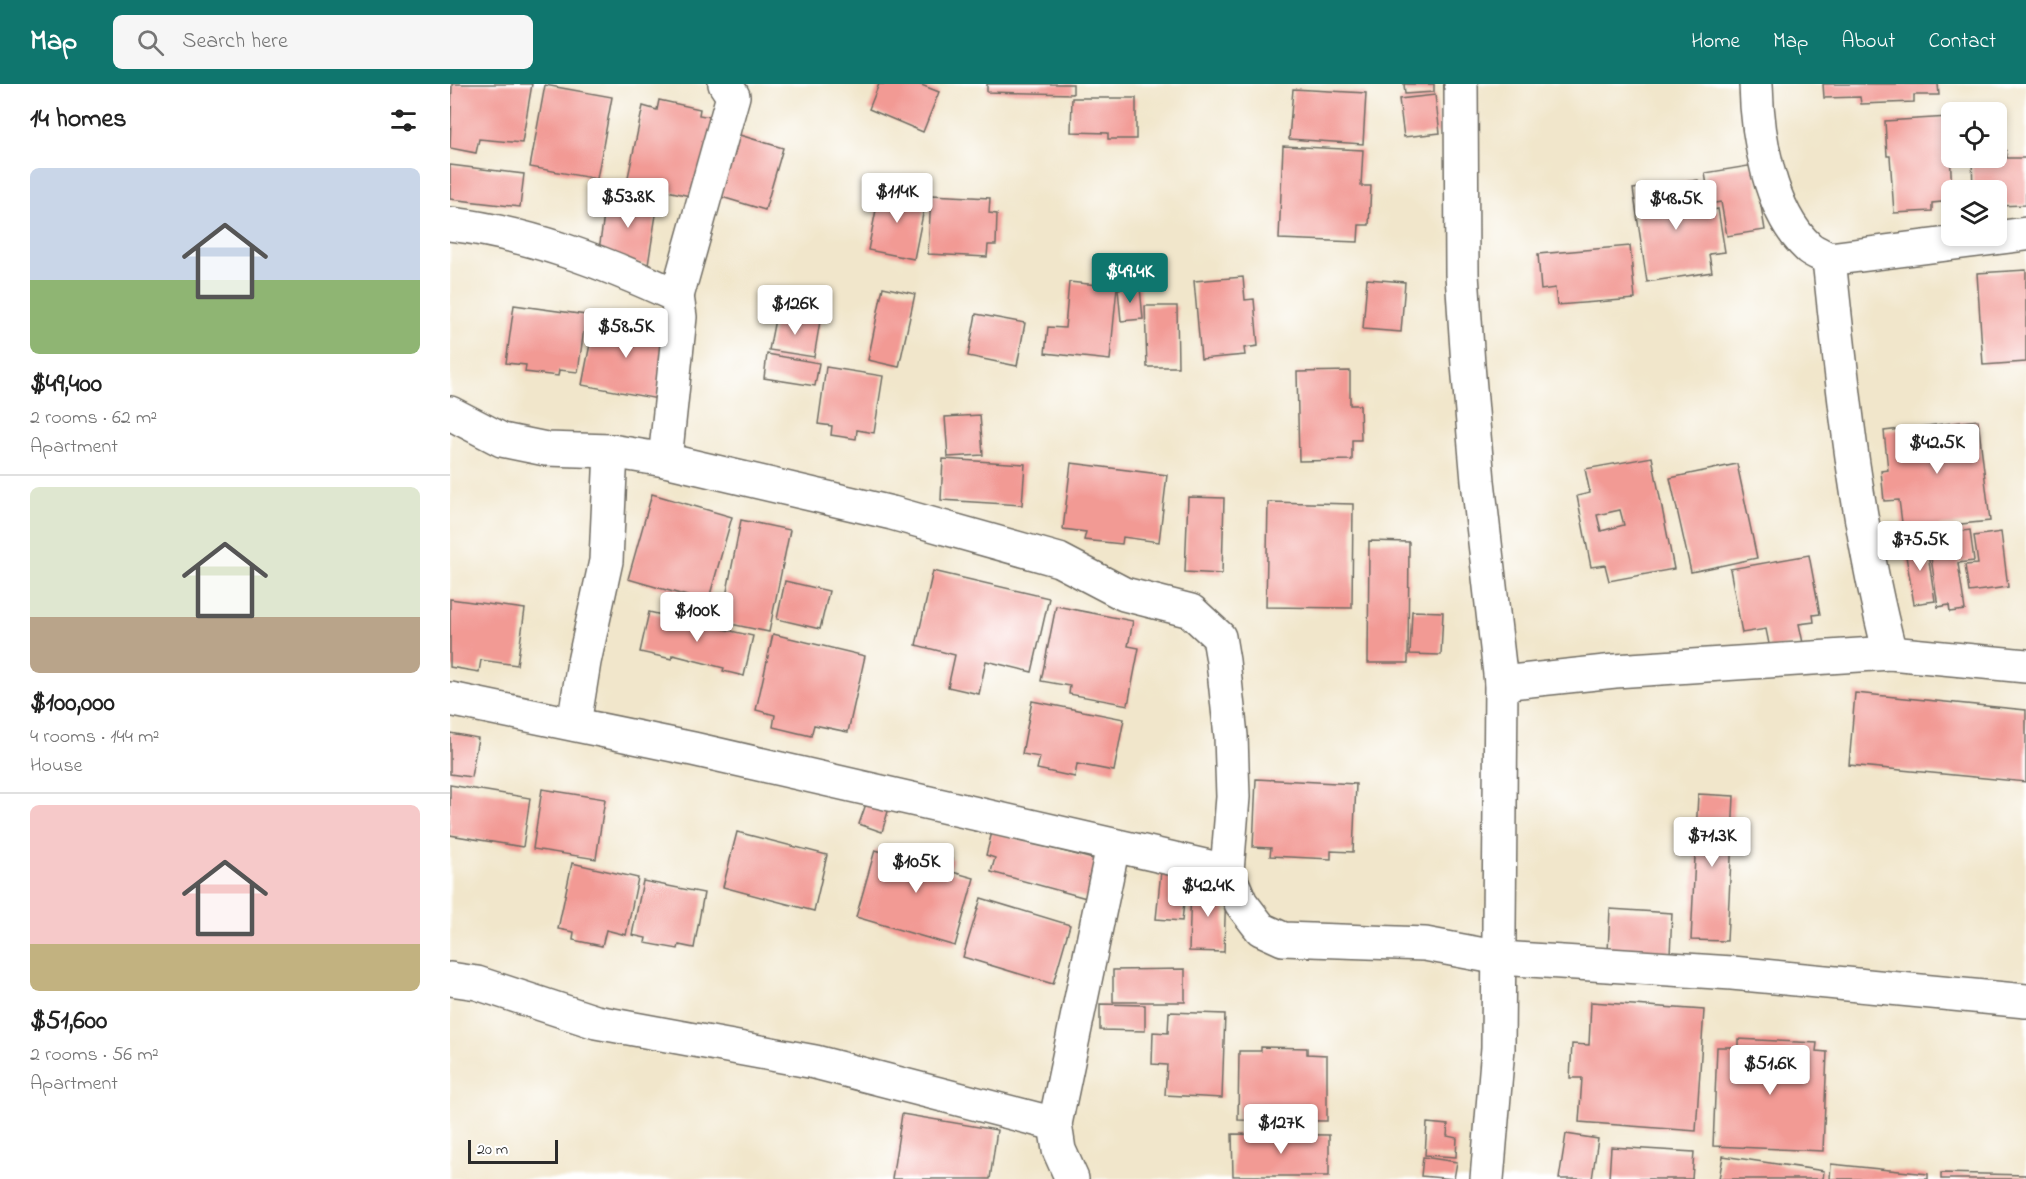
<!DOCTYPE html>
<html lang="en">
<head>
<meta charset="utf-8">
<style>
  body { margin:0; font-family:"Indie Flower",sans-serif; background:#f6f6f6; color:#222; height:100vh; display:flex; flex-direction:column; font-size:22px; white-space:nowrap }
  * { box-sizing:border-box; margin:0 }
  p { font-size:20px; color:#767676 }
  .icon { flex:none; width:33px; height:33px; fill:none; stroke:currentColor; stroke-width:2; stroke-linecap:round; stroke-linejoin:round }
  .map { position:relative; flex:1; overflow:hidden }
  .details { display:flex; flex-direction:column; background:#fff; width:450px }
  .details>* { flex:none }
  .buttons { position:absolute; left:1491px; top:18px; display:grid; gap:12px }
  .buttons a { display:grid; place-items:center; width:66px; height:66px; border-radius:9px; background:#fff; box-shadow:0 3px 9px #0003; font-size:30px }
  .scale { position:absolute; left:18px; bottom:15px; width:90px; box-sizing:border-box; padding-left:6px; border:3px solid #2b2b2b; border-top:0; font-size:16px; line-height:21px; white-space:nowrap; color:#2b2b2b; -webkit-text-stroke:4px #fff; paint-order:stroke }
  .price { position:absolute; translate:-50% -51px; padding:0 14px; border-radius:6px; background:#fff; color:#222; font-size:20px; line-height:39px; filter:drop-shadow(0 2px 3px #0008) }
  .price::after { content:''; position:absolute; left:50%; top:36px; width:18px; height:14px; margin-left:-9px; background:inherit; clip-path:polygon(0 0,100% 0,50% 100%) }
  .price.selected { background:#0f766e; color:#fff }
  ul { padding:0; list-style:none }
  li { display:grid; align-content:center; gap:12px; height:318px; padding:0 30px }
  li+li { border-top:2px solid #e0e0e0 }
  li span { display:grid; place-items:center; height:186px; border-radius:9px; color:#555 }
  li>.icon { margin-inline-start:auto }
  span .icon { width:108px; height:108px; fill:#fffc; stroke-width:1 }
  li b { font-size:26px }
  h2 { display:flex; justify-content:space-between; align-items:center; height:72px; padding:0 30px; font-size:26px }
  header { display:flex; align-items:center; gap:36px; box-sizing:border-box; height:84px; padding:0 30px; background:#0f766e; color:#fff }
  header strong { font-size:28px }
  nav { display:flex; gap:33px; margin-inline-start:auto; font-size:21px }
  .search { width:420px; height:54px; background:#f6f6f6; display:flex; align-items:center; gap:15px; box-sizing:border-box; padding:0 21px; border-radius:9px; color:#767676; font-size:22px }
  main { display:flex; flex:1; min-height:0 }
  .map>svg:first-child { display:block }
</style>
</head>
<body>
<header>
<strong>Map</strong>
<div class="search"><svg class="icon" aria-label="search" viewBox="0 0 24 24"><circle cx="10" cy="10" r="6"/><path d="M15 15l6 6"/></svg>Search here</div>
<nav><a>Home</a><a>Map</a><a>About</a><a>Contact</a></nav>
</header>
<main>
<section class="details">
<h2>14 homes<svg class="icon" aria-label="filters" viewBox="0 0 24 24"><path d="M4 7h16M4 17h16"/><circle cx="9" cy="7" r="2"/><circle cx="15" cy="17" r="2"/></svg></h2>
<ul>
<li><span style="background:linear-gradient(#c9d6e8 60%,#8fb573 0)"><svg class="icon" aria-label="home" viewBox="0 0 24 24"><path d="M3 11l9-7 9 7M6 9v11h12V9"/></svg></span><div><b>$49,400</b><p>2 rooms · 62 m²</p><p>Apartment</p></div></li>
<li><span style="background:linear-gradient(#dfe7d0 70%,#b9a48a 0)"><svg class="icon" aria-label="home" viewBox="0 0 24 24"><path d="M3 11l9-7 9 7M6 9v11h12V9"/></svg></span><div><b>$100,000</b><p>4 rooms · 144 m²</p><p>House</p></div></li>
<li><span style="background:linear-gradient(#f6c9c9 75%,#c2b280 0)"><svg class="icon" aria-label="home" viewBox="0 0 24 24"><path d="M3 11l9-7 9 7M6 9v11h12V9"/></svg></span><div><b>$51,600</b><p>2 rooms · 56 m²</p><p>Apartment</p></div></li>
</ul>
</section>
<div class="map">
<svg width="1576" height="1095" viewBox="0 0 1576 1095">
  <rect width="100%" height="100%" fill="#fff"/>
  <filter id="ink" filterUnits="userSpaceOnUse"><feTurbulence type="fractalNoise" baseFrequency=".0167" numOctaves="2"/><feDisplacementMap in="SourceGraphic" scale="12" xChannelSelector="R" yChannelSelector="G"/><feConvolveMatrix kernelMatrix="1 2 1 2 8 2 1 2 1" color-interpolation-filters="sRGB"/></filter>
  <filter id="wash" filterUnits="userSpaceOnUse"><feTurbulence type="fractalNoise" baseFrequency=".008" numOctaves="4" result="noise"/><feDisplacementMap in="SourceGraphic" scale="24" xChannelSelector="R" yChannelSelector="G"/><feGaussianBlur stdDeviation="1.35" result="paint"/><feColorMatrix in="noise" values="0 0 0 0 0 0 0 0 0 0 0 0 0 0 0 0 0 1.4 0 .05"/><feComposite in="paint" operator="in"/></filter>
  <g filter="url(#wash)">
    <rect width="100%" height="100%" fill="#f1e6cb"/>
    <g id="blocks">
      <g fill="#f29a94" fill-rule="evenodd">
        <path d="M 2,0 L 82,0 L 72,59 L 29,55 L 26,69 L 0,64 Z"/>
        <path d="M 429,0 L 469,0 L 489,8 L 473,48 L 419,25 Z"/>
        <path d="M 537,0 L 623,0 L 623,10 L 537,8 Z"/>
        <path d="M 954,0 L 984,0 L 984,8 L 955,10 Z"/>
        <path d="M 1373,0 L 1488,0 L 1489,11 L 1464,11 L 1464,18 L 1411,20 L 1410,13 L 1374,14 Z"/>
        <path d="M 95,1 L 162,13 L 147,95 L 80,83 Z"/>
        <path d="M 843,5 L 916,9 L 913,60 L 839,55 Z"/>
        <path d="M 985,11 L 990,49 L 954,53 L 949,15 Z"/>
        <path d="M 622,14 L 686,14 L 686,55 L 658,55 L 658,49 L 621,48 Z"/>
        <path d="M 209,16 L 250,25 L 249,31 L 266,34 L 249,114 L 177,98 L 193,22 L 207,26 Z"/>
        <path d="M 1499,33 L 1502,117 L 1482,119 L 1482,127 L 1444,129 L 1440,72 L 1437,72 L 1435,37 Z"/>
        <path d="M 283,49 L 333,64 L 315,126 L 265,111 Z"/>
        <path d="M 833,62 L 913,66 L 911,102 L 921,102 L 919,141 L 909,141 L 908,158 L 829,155 Z"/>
        <path d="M 1546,66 L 1556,66 L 1557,74 L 1576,74 L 1576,121 L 1546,122 L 1546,106 L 1523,106 L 1522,76 L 1546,74 Z"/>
        <path d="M 0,81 L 74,90 L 70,123 L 0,115 Z"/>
        <path d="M 1304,81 L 1315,146 L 1277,152 L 1271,118 L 1260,120 L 1255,89 Z"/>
        <path d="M 1248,96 L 1252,128 L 1268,125 L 1275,168 L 1259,170 L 1262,188 L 1197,198 L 1183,105 Z"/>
        <path d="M 430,106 L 476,115 L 464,175 L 418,166 Z"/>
        <path d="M 157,110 L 208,118 L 198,181 L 148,173 Z"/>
        <path d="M 481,111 L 540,114 L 539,129 L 547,130 L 546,161 L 538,161 L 537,173 L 478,170 Z"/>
        <path d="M 1180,162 L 1185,215 L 1107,221 L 1105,204 L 1091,206 L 1088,170 Z"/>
        <path d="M 1576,186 L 1576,278 L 1533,281 L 1527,189 Z"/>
        <path d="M 793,193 L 795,216 L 804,215 L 808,262 L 794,264 L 795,271 L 751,275 L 744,197 Z"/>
        <path d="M 917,195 L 955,198 L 951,248 L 913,245 Z"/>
        <path d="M 619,198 L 667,203 L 660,276 L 595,269 L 598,243 L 615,244 Z"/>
        <path d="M 433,203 L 465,210 L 449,283 L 418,276 Z"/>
        <path d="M 690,203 L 693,235 L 671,237 L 668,205 Z"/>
        <path d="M 64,221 L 136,231 L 128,288 L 109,286 L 108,292 L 75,288 L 76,281 L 56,279 Z"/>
        <path d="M 695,222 L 727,222 L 728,283 L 697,283 Z"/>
        <path d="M 326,230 L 370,237 L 364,273 L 319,266 Z"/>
        <path d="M 526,230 L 575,239 L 567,282 L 518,272 Z"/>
        <path d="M 145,234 L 220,248 L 208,315 L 132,301 Z"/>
        <path d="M 317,270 L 369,279 L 365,302 L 314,294 Z"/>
        <path d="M 376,283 L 433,292 L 424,349 L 407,346 L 406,355 L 381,351 L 382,342 L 368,340 Z"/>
        <path d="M 900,287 L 900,321 L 910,321 L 911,356 L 902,356 L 902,376 L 849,377 L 847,288 Z"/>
        <path d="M 530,331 L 533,371 L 498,373 L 495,333 Z"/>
        <path d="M 1528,336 L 1540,437 L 1453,446 L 1449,416 L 1434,417 L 1431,387 L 1438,386 L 1434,347 Z"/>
        <path d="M 1202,373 L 1224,485 L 1159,497 L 1155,481 L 1141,483 L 1127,412 L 1140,409 L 1135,385 ZM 1170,426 L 1174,441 L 1151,447 L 1147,431 Z"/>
        <path d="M 493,375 L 575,380 L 572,421 L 491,416 Z"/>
        <path d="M 621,379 L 717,391 L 709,458 L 673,453 L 672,460 L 634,456 L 636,448 L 613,445 Z"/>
        <path d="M 1287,380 L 1307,474 L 1241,488 L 1220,394 Z"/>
        <path d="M 202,410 L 282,433 L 258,518 L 178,495 Z"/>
        <path d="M 738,413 L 774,414 L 772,490 L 735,488 Z"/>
        <path d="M 818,418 L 903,420 L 902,524 L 816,523 Z"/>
        <path d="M 291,436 L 340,446 L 319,548 L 271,538 Z"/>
        <path d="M 1520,446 L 1524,477 L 1508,479 L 1515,526 L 1500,528 L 1499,521 L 1488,523 L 1478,452 Z"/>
        <path d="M 1551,448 L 1558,503 L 1519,508 L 1515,481 L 1528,480 L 1524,452 Z"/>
        <path d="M 919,457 L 959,458 L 958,579 L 918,579 Z"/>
        <path d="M 1476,457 L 1485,517 L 1464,520 L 1454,460 Z"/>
        <path d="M 1359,471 L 1370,530 L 1363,531 L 1364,538 L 1349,540 L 1353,559 L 1320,565 L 1316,545 L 1292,549 L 1280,485 Z"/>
        <path d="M 483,487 L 599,514 L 582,588 L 536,577 L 529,610 L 498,603 L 505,571 L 466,561 Z"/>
        <path d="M 335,497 L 379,507 L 370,545 L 327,535 Z"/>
        <path d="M 0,515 L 75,525 L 67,581 L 31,576 L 29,588 L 0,583 Z"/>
        <path d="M 606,522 L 683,537 L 678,562 L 689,564 L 678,621 L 619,610 L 620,602 L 591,597 Z"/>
        <path d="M 962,527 L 993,528 L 991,571 L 960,570 Z"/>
        <path d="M 199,528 L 303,552 L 294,592 L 273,587 L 274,584 L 223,571 L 222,575 L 190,568 Z"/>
        <path d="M 323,550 L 415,572 L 398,648 L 364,641 L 361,652 L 323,643 L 325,631 L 306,626 Z"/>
        <path d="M 1405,609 L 1576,626 L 1576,698 L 1399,681 Z"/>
        <path d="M 582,617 L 674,635 L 664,687 L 627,680 L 625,693 L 587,685 L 590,673 L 572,670 Z"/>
        <path d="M 0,649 L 28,654 L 21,693 L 0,690 Z"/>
        <path d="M 806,695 L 906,700 L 903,768 L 881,767 L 881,775 L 820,772 L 821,764 L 803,763 Z"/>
        <path d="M 0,701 L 80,714 L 73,763 L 0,751 Z"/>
        <path d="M 92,705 L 155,715 L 146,775 L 83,765 Z"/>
        <path d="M 1248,710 L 1284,712 L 1277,857 L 1241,856 Z"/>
        <path d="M 417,717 L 439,724 L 432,748 L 409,740 Z"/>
        <path d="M 287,748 L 377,771 L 364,827 L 273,803 Z"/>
        <path d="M 542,748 L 650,777 L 640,815 L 541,788 L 545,774 L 536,771 Z"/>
        <path d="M 449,760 L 503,775 L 499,787 L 524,794 L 505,862 L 406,833 L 425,766 L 445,771 Z"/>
        <path d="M 122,779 L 188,794 L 176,851 L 156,846 L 152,862 L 123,856 L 124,848 L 108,845 Z"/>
        <path d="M 711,787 L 737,790 L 732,837 L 706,835 Z"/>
        <path d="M 193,797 L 254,809 L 244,864 L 229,861 L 228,865 L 195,859 L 196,854 L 182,851 Z"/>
        <path d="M 741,800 L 776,801 L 774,868 L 739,867 Z"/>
        <path d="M 531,814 L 620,841 L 603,900 L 513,873 Z"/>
        <path d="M 1160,825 L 1222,829 L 1220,871 L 1158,868 Z"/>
        <path d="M 735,885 L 735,918 L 663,918 L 663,886 Z"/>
        <path d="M 1141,918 L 1254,926 L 1246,1047 L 1129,1038 L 1132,994 L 1120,994 L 1122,960 L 1139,961 Z"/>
        <path d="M 650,920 L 695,921 L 695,947 L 650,946 Z"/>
        <path d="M 719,928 L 775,930 L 772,1014 L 715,1011 L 717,981 L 702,980 L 703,948 L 718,949 Z"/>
        <path d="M 1288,955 L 1367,959 L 1366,967 L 1377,968 L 1373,1067 L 1263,1062 L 1267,963 L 1288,963 Z"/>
        <path d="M 811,963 L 857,964 L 857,970 L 877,971 L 877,1037 L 788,1036 L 789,967 L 811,967 Z"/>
        <path d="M 452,1030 L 547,1046 L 540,1095 L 442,1095 Z"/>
        <path d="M 977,1039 L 998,1041 L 997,1052 L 1007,1054 L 1006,1073 L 975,1071 Z"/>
        <path d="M 782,1050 L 879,1051 L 879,1092 L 783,1092 Z"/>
        <path d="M 1116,1050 L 1148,1055 L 1142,1095 L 1109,1095 Z"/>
        <path d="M 1161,1063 L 1244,1068 L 1242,1095 L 1159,1095 Z"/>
        <path d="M 1273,1072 L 1374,1087 L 1373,1095 L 1269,1095 Z"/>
        <path d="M 973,1073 L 1007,1078 L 1004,1095 L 971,1092 Z"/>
        <path d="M 1381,1080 L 1478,1090 L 1478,1095 L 1380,1095 Z"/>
        <path d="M 1491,1089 L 1576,1091 L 1576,1095 L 1491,1095 Z"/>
      </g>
    </g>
  </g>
  <g filter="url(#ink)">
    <use href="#blocks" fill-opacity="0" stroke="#706c63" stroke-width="1.5"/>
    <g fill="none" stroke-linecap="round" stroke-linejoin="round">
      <defs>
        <g id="minor">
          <path d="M 1011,0 L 1012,190 L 1018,281 L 1028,397 L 1051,599 L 1048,964 L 1037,1095"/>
          <path d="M 1306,0 C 1307,50 1319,128 1359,164 C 1364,168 1372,171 1379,175 L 1576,150"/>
          <path d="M 0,140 C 78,149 156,179 227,212 L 230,233 L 215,376"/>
          <path d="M 1379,175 C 1393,308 1406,439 1440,569"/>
          <path d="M 227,212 L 283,12 L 275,0"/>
          <path d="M 0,329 L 52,356 L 96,365 L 161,367 L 215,376 L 442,429 L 609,476 L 674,510 L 741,527 L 769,553 L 773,577 L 781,652 L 783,713 L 777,787 L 791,819 L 811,845 L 833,855 L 975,860 L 1050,874 L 1282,889 L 1576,917"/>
          <path d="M 1051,599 L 1165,587 L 1440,569 L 1576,582"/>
          <path d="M 0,615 L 243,665 L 777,787"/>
          <path d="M 124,640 L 134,578 L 156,477 L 161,367"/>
          <path d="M 0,895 L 27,899 L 146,938 L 365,978 L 605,1040"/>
          <path d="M 622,1095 L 609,1066 L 605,1040 L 663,762"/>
        </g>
      </defs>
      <use href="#minor" stroke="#706c63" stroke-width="36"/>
      <use href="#minor" stroke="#fff" stroke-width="33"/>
    </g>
  </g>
</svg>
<div class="buttons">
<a><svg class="icon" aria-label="locate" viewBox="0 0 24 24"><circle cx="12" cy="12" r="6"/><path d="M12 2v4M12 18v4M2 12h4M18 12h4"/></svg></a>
<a><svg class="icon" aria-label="layers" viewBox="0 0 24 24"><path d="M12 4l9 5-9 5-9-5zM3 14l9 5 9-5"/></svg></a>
</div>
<div class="scale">20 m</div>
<b class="price" style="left:447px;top:140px">$114K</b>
<b class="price" style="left:178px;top:145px">$53.8K</b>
<b class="price" style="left:1226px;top:147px">$48.5K</b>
<b class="price selected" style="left:680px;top:220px">$49.4K</b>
<b class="price" style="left:345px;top:252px">$126K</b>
<b class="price" style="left:176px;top:275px">$58.5K</b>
<b class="price" style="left:1487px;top:391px">$42.5K</b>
<b class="price" style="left:1470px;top:488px">$75.5K</b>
<b class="price" style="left:247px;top:559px">$100K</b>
<b class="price" style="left:1262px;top:784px">$71.3K</b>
<b class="price" style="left:466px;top:810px">$105K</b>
<b class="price" style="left:758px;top:834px">$42.4K</b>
<b class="price" style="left:1320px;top:1012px">$51.6K</b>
<b class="price" style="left:831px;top:1071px">$127K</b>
</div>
</main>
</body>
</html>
